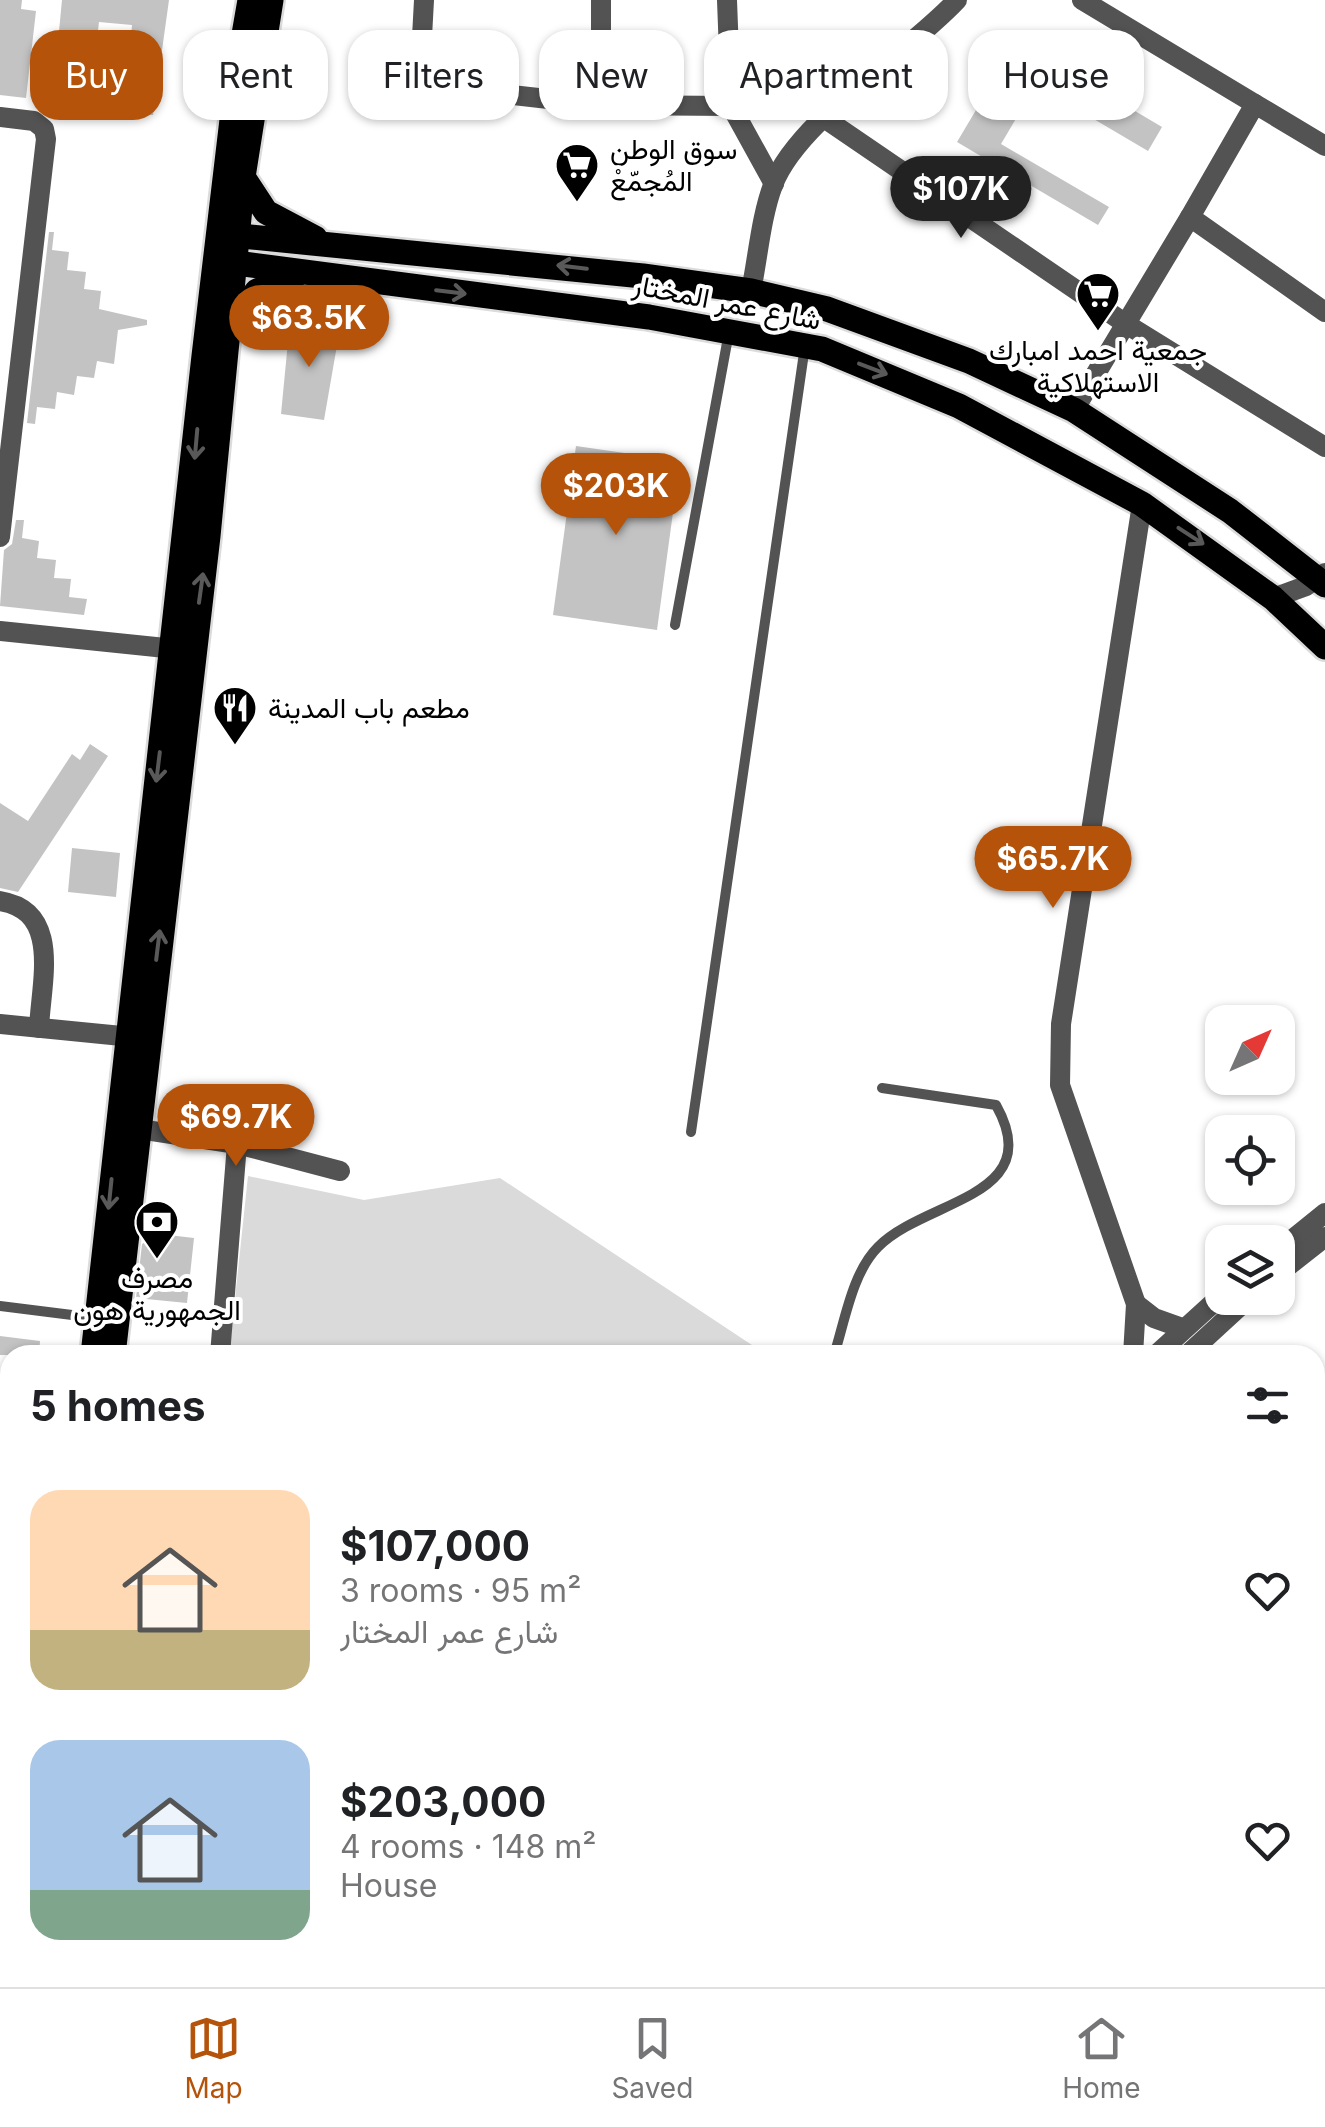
<!DOCTYPE html>
<html lang="en">
<head>
<meta charset="utf-8">
<style>
  body { margin:0; font-family:Inter,Vazirmatn,sans-serif; background:#f6f6f6; color:#202124; height:100vh; display:flex; flex-direction:column; font-size:38px; white-space:nowrap }
  * { box-sizing:border-box; margin:0 }
  p { font-size:32px; color:#757577 }
  .icon { flex:none; width:55px; height:55px; fill:none; stroke:currentColor; stroke-width:2; stroke-linecap:round; stroke-linejoin:round }
  .map { position:relative; flex:1; overflow:hidden }
  .panel { position:absolute; left:0px; top:1345px; width:1325px; height:642px; display:flex; flex-direction:column; background:#fff; border-radius:30px 30px 0 0; box-shadow:0 2px 8px #0004 }
  .panel>* { flex:none }
  .banner { position:absolute; left:30px; top:30px; width:1265px; height:90px; display:flex; gap:20px }
  .needle { width:65px; rotate:45deg }
  .buttons { position:absolute; left:1205px; top:1005px; display:grid; gap:20px }
  .buttons a { display:grid; place-items:center; width:90px; height:90px; border-radius:20px; background:#fff; box-shadow:0 2px 8px #0004; font-size:50px }
  .price { position:absolute; translate:-50% -85px; padding:0 22px; border-radius:35px; background:#b45309; color:#fff; font-size:32px; line-height:65px; filter:drop-shadow(0 2px 5px #0008) }
  .price::after { content:''; position:absolute; left:50%; top:60px; width:30px; height:22px; margin-left:-15px; background:inherit; clip-path:polygon(0 0,100% 0,50% 100%) }
  .price.on { background:#222; color:#fff }
  ul { padding:0; list-style:none }
  li { display:flex; align-items:center; gap:30px; height:250px; padding:0 30px }
  li span { display:grid; place-items:center; flex:none; width:280px; height:200px; border-radius:30px; color:#555 }
  li>.icon { margin-inline-start:auto }
  span .icon { width:120px; height:120px; fill:#fffc; stroke-width:1 }
  li b { font-size:42px }
  h2 { display:flex; justify-content:space-between; align-items:center; height:120px; padding:0 30px; font-size:42px }
  .chip { padding:0 35px; border-radius:30px; background:#fff; box-shadow:0 2px 8px #0004; font-size:35px; line-height:90px }
  .chip.on { background:#b45309; color:#fff }
  .tab-bar { display:flex; justify-content:space-around; align-items:center; height:140px; border-top:2px solid #e0e0e0; background:#fff; font-size:28px; color:#757577 }
  .tab-bar a { display:grid; justify-items:center; gap:5px }
  .tab-bar .on { color:#b45309 }
  .map>svg:first-child { display:block }
</style>
</head>
<body>
<div class="map">
<svg width="1325" height="1987" viewBox="0 0 1325 1987">
  <rect width="100%" height="100%" fill="#fff"/>
  <path fill="#dadada" d="M 248,1176 L 364,1200 L 500,1178 L 767,1355 L 229,1355 Z"/>
  <g fill="#c3c3c3" fill-rule="evenodd">
    <path d="M 0,0 L 22,0 L 21,9 L 36,11 L 26,98 L 0,95 Z"/>
    <path d="M 62,0 L 169,0 L 153,115 L 52,104 ZM 99,22 L 132,25 L 129,59 L 95,56 Z"/>
    <path d="M 1017,41 L 1162,127 L 1148,151 L 1036,85 L 1001,144 L 1109,207 L 1098,225 L 957,142 Z"/>
    <path d="M 49,232 L 54,232 L 52,250 L 69,252 L 67,270 L 86,272 L 84,289 L 101,291 L 99,309 L 147,320 L 147,325 L 118,330 L 114,364 L 97,361 L 94,378 L 77,376 L 74,395 L 57,392 L 55,409 L 37,407 L 35,424 L 27,423 Z"/>
    <path d="M 290,321 L 340,328 L 324,420 L 281,414 Z"/>
    <path d="M 576,446 L 680,461 L 657,630 L 553,615 Z"/>
    <path d="M 16,520 L 24,520 L 22,538 L 39,541 L 37,558 L 56,560 L 54,578 L 71,579 L 69,597 L 87,599 L 84,615 L 0,606 L 4,550 L 12,544 Z"/>
    <path d="M 90,744 L 108,756 L 18,892 L 0,888 L 0,803 L 28,821 L 72,754 L 80,760 Z"/>
    <path d="M 72,848 L 120,853 L 116,897 L 68,892 Z"/>
    <path d="M 160,1234 L 194,1238 L 187,1303 L 136,1298 L 142,1244 Z"/>
    <path d="M 0,1336 L 40,1341 L 39,1355 L 0,1355 Z"/>
  </g>
  <g fill="none" stroke-linecap="round" stroke-linejoin="round">
    <defs>
      <g id="primary">
        <path d="M 243,177 L 266,212 L 315,238"/>
        <path d="M 221,234 L 643,276 L 751,291 L 827,309 L 969,361 L 1074,410 L 1230,511 L 1325,585"/>
        <path d="M 221,261 L 649,317 L 822,349 L 959,406 L 1142,504 L 1273,598 L 1325,647"/>
        <path d="M 232,323 L 257,291 L 297,274"/>
        <path d="M 93,1355 L 204,356 L 238,69 L 250,0"/>
        <path d="M 113,1355 L 208,536 L 243,177 L 271,0"/>
        <path d="M 20,1987 L 23,1978"/>
      </g>
    </defs>
    <use href="#primary" stroke="#dbdbdb" stroke-width="30"/>
    <g stroke="#535353" stroke-width="10">
      <path d="M 675,625 L 729,332"/>
      <path d="M 691,1132 L 805,346"/>
      <path d="M 0,1306 L 96,1318"/>
      <path d="M 834,1355 C 845,1321 852,1273 878,1247 C 925,1199 1048,1198 996,1105 L 882,1088"/>
    </g>
    <g stroke="#535353" stroke-width="20">
      <path d="M 424,0 L 420,74 L 433,86 L 601,105"/>
      <path d="M 601,0 L 601,105 L 731,106"/>
      <path d="M 727,0 L 731,106 L 774,184"/>
      <path d="M 1082,0 L 1255,104"/>
      <path d="M 0,117 L 34,121 L 44,129 L 46,139 L 0,537"/>
      <path d="M 824,118 L 1126,324 L 1325,447"/>
      <path d="M 1325,146 L 1255,104 L 1190,217 L 1325,312"/>
      <path d="M 751,291 C 758,257 761,217 773,185 C 798,120 907,54 957,0"/>
      <path d="M 1074,410 L 1190,217"/>
      <path d="M 1273,598 L 1306,586 L 1325,573"/>
      <path d="M 0,631 L 185,650"/>
      <path d="M 0,901 C 62,911 41,982 39,1028"/>
      <path d="M 0,1024 L 142,1038"/>
      <path d="M 139,1129 L 237,1144 L 340,1171"/>
      <path d="M 1136,1304 L 1154,1318 L 1182,1328"/>
      <path d="M 220,1355 L 237,1144"/>
      <path d="M 1133,1355 L 1136,1304 L 1060,1085 L 1061,1024 L 1142,504"/>
      <path d="M 0,1570 L 10,1572"/>
      <path d="M 1315,1654 L 1325,1660"/>
      <path d="M 0,1830 L 10,1818"/>
      <path d="M 141,1987 L 142,1978"/>
      <path d="M 284,1987 L 285,1978"/>
      <path d="M 410,1987 L 411,1978"/>
      <path d="M 601,1987 L 603,1978"/>
    </g>
    <g stroke="#535353" stroke-width="20">
      <path d="M 1278,1251 L 1325,1213"/>
      <path d="M 1278,1274 L 1325,1237"/>
      <path d="M 1156,1355 L 1222,1295"/>
      <path d="M 1187,1355 L 1249,1298"/>
      <path d="M 1053,1987 L 1054,1978"/>
      <path d="M 1075,1987 L 1076,1978"/>
    </g>
    <use href="#primary" stroke="#000" stroke-width="25"/>
  </g>
  <defs><path id="oneway-shaft" d="M-6 0H5M1.5-3L5.5 0L1.5 3" fill="none" stroke-width="1.6" stroke-linecap="round" stroke-linejoin="round" transform="scale(2.5)"/></defs>
  <g stroke="#595959">
    <use href="#oneway-shaft" transform="translate(572 267) rotate(-173)"/>
    <use href="#oneway-shaft" transform="translate(451 292) rotate(7)"/>
    <use href="#oneway-shaft" transform="translate(873 369) rotate(21)"/>
    <use href="#oneway-shaft" transform="translate(196 444) rotate(95)"/>
    <use href="#oneway-shaft" transform="translate(1191 536) rotate(33)"/>
    <use href="#oneway-shaft" transform="translate(201 588) rotate(-82)"/>
    <use href="#oneway-shaft" transform="translate(158 767) rotate(97)"/>
    <use href="#oneway-shaft" transform="translate(158 945) rotate(-83)"/>
    <use href="#oneway-shaft" transform="translate(110 1194) rotate(96)"/>
  </g>
  <defs>
    <symbol id="supermarket-pin" viewBox="-11 -11 22 30"><path d="M0 17L-7.5 6A9.5 9.5 0 1 1 7.5 6Z" fill="#000" stroke="#fff"/><path d="M-6-5.5h2.5l.6 2H6L4.5 2H-2.5L-4.4-4H-6ZM-1.5 3.2a1.3 1.3 0 1 0 .1 0ZM3 3.2a1.3 1.3 0 1 0 .1 0Z" fill="#fff"/></symbol>
    <symbol id="restaurant-pin" viewBox="-11 -11 22 30"><path d="M0 17L-7.5 6A9.5 9.5 0 1 1 7.5 6Z" fill="#000" stroke="#fff"/><path d="M-5-6h1v4h1v-4h1v4h1v-4h1v5L-1.5 .5V6h-2V.5L-5-1ZM5-6V6H3V1.5H1.5Q1.5-4 5-6Z" fill="#fff"/></symbol>
    <symbol id="bank-pin" viewBox="-11 -11 22 30"><path d="M0 17L-7.5 6A9.5 9.5 0 1 1 7.5 6Z" fill="#000" stroke="#fff"/><path d="M-6-4H6V4H-6ZM0-2.3a2.3 2.3 0 1 0 0 4.6a2.3 2.3 0 1 0 0-4.6Z" fill="#fff"/></symbol>
  </defs>
  <g fill-rule="evenodd">
    <use href="#supermarket-pin" x="552" y="140" width="50" height="68"/>
    <use href="#supermarket-pin" x="1073" y="269" width="50" height="68"/>
    <use href="#restaurant-pin" x="210" y="683" width="50" height="68"/>
    <use href="#bank-pin" x="132" y="1197" width="50" height="68"/>
  </g>
  <g text-anchor="middle" dominant-baseline="central" stroke-width="8" stroke-linejoin="round" paint-order="stroke">
    <g font-size="28" fill="#000" stroke="#fff" text-anchor="start">
      <text x="610" y="149">سوق الوطن<tspan x="610" dy="32">المُجمّعْ</tspan></text>
      <text x="1098" y="350" text-anchor="middle">جمعية احمد امبارك<tspan x="1098" dy="32">الاستهلاكية</tspan></text>
      <text x="268" y="708">مطعم باب المدينة</text>
      <text x="157" y="1278" text-anchor="middle">مصرف<tspan x="157" dy="32">الجمهورية هون</tspan></text>
    </g>
    <g font-size="28" fill="#000" stroke="#fff">
      <text transform="translate(727 302) rotate(11)">شارع عمر المختار</text>
    </g>
  </g>
</svg>
<div class="buttons">
<a><svg class="needle" viewBox="-14 -14 28 28"><path d="M0-13l5 13h-10z" fill="#e53935"/><path d="M0 13l5-13h-10z" fill="#757577"/></svg></a>
<a><svg class="icon" aria-label="locate" viewBox="0 0 24 24"><circle cx="12" cy="12" r="6"/><path d="M12 2v4M12 18v4M2 12h4M18 12h4"/></svg></a>
<a><svg class="icon" aria-label="layers" viewBox="0 0 24 24"><path d="M12 4l9 5-9 5-9-5zM3 14l9 5 9-5"/></svg></a>
</div>
<b class="price on" style="left:961px;top:241px">$107K</b>
<b class="price" style="left:309px;top:370px">$63.5K</b>
<b class="price" style="left:616px;top:538px">$203K</b>
<b class="price" style="left:1053px;top:911px">$65.7K</b>
<b class="price" style="left:236px;top:1169px">$69.7K</b>
<div class="banner">
<a class="chip on">Buy</a>
<a class="chip">Rent</a>
<a class="chip">Filters</a>
<a class="chip">New</a>
<a class="chip">Apartment</a>
<a class="chip">House</a>
</div>
<section class="panel">
<h2>5 homes<svg class="icon" aria-label="filters" viewBox="0 0 24 24"><path d="M4 7h16M4 17h16"/><circle cx="9" cy="7" r="2"/><circle cx="15" cy="17" r="2"/></svg></h2>
<ul>
<li><span style="background:linear-gradient(#ffd9b3 70%,#c2b280 0)"><svg class="icon" aria-label="home" viewBox="0 0 24 24"><path d="M3 11l9-7 9 7M6 9v11h12V9"/></svg></span><div><b>$107,000</b><p>3 rooms · 95 m²</p><p>شارع عمر المختار</p></div><svg class="icon" aria-label="heart" viewBox="0 0 24 24"><path d="M12 20l-8-8c-3-5 5-10 8-4 3-6 11-1 8 4z"/></svg></li>
<li><span style="background:linear-gradient(#a9c7e8 75%,#7fa58c 0)"><svg class="icon" aria-label="home" viewBox="0 0 24 24"><path d="M3 11l9-7 9 7M6 9v11h12V9"/></svg></span><div><b>$203,000</b><p>4 rooms · 148 m²</p><p>House</p></div><svg class="icon" aria-label="heart" viewBox="0 0 24 24"><path d="M12 20l-8-8c-3-5 5-10 8-4 3-6 11-1 8 4z"/></svg></li>
</ul>
</section>
</div>
<nav class="tab-bar">
<a class="on"><svg class="icon" aria-label="map" viewBox="0 0 24 24"><path d="M3 6l6-2 6 2 6-2v14l-6 2-6-2-6 2zM9 4v14M15 6v14"/></svg>Map</a>
<a><svg class="icon" aria-label="saved" viewBox="0 0 24 24"><path d="M7 4h10v16l-5-4-5 4z"/></svg>Saved</a>
<a><svg class="icon" aria-label="home" viewBox="0 0 24 24"><path d="M3 11l9-7 9 7M6 9v11h12V9"/></svg>Home</a>
</nav>
</body>
</html>
